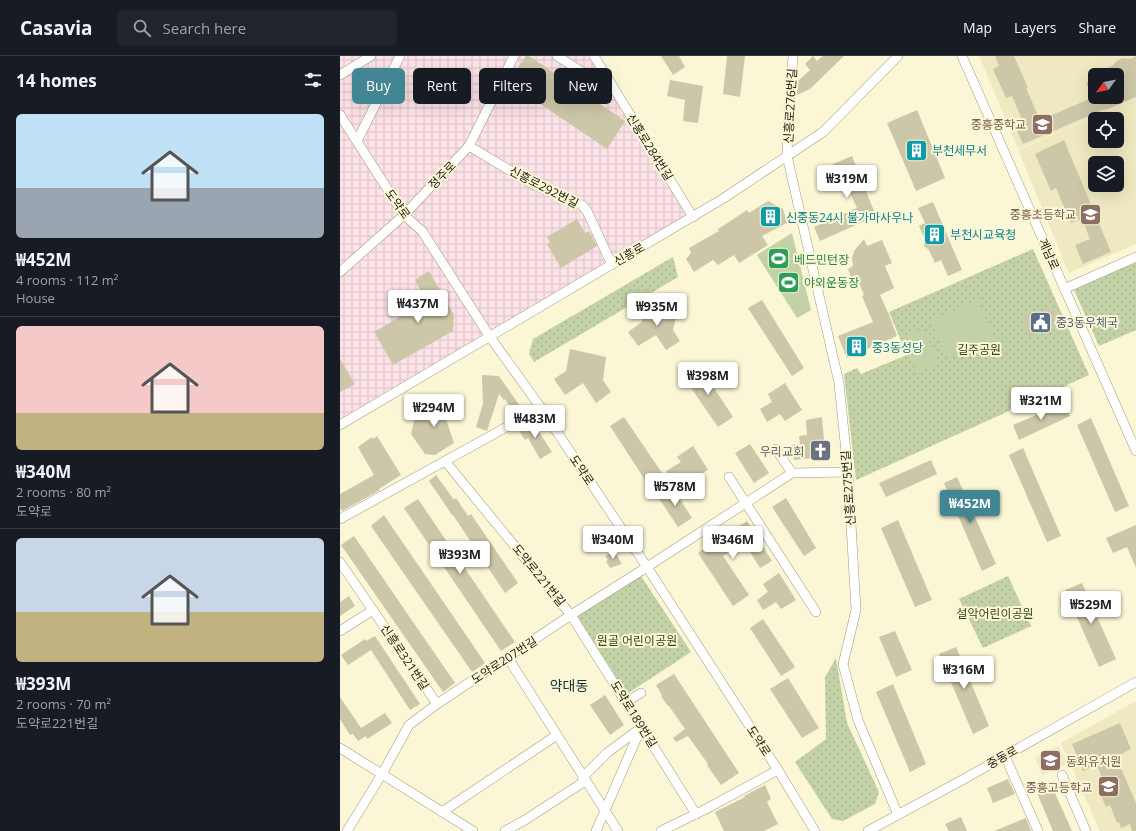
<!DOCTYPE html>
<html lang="en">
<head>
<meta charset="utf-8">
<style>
  body { margin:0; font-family:"Open Sans","Noto Sans KR",sans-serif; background:#20242c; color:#f1f3f6; height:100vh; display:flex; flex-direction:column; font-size:15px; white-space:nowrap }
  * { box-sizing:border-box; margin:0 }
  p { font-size:13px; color:#9ea1a6 }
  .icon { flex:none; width:22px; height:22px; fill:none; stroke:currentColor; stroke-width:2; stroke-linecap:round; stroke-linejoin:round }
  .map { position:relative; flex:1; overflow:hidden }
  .panel { display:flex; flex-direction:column; background:#171b24; width:340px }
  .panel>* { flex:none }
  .guide { position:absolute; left:12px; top:12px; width:380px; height:36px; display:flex; gap:8px }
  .needle { width:26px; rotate:237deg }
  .fabs { position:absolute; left:748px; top:12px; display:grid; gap:8px }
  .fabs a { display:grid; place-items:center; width:36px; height:36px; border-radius:6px; background:#171b24; box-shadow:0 4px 16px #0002; font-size:20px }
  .price { position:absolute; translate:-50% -34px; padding:0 9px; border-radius:4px; background:#fff; color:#222; font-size:13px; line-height:26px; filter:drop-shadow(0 1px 2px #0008) }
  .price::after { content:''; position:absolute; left:50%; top:24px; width:12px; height:9px; margin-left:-6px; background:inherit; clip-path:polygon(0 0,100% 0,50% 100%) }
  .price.active { background:#418692; color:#fff }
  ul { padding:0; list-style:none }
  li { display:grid; align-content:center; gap:8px; height:212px; padding:0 16px }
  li+li { border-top:1px solid #363941 }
  li span { display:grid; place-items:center; height:124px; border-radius:6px; color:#555 }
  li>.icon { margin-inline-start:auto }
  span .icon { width:72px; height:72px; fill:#fffc; stroke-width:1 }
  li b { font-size:17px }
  h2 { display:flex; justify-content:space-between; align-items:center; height:48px; padding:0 16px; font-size:17px }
  .pill { padding:0 14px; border-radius:6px; background:#171b24; box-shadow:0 4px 16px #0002; font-size:14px; line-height:36px }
  .pill.active { background:#418692; color:#fff }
  header { display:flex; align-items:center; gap:24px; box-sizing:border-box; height:56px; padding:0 20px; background:#171b24; border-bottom:1px solid #363941 }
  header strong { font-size:19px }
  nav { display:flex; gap:22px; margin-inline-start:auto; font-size:14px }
  .search { width:280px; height:36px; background:#20242c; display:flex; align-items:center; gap:10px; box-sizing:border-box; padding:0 14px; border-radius:6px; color:#9ea1a6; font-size:15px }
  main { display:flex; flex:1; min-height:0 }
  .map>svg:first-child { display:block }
</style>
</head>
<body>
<header>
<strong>Casavia</strong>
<div class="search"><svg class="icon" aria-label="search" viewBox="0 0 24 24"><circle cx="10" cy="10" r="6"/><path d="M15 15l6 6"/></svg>Search here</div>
<nav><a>Map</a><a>Layers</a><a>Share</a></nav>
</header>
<main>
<section class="panel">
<h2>14 homes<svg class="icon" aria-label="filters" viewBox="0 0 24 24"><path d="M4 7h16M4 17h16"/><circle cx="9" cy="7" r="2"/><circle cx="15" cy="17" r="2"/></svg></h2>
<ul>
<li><span style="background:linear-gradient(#bfe0f5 60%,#9aa5b1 0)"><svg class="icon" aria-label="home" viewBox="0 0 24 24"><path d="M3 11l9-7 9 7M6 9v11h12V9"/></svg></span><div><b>₩452M</b><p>4 rooms · 112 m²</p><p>House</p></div></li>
<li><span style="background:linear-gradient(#f6c9c9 70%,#c2b280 0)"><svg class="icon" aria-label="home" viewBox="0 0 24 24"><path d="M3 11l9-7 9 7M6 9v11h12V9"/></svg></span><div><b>₩340M</b><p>2 rooms · 80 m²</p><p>도약로</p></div></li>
<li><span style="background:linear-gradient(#c9d6e8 60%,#c2b280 0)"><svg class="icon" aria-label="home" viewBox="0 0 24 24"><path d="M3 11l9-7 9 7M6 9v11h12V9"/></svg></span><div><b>₩393M</b><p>2 rooms · 70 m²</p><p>도약로221번길</p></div></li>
</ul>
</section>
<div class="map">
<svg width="796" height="775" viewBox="0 0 796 775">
  <defs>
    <pattern id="industrial-grid" width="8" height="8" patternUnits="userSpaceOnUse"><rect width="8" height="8" fill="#fde3e8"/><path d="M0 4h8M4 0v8" fill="none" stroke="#d9c2c6"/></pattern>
    <pattern id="green-dots" width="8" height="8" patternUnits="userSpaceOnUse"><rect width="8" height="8" fill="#c3d1a6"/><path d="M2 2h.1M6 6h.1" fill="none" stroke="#a7b38e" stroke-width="1.8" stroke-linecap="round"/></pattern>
  </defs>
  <rect width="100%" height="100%" fill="#fbf6d5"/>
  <g fill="#efe9c2" fill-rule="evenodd">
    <path d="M 639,0 L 796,0 L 796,43 L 678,93 ZM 755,19 L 777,19 L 777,41 L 755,41 Z"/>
    <path d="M 796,43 L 796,188 L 729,217 L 678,94 ZM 755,63 L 777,63 L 777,85 L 755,85 ZM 755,107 L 777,107 L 777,129 L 755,129 Z"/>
    <path d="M 796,645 L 796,775 L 760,775 L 721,687 Z"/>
    <path d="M 719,690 L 727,708 L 702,719 L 695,702 L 710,695 L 710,694 Z"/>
  </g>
  <path fill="url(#industrial-grid)" d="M 0,0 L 253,0 L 353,161 L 0,368 Z"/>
  <g fill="url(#green-dots)">
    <path d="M 693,193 L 749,319 L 516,424 L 504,318 L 517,312 L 521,318 L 567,299 L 549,256 Z"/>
    <path d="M 333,201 L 338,221 L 194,306 L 189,298 L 193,283 Z"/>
    <path d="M 796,206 L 796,274 L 759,290 L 734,234 Z"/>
    <path d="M 301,520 L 351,596 L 287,638 L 237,560 Z"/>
    <path d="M 668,520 L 691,570 L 643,592 L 619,543 Z"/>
    <path d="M 496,602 L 507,667 L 539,736 L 535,748 L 503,765 L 492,763 L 455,706 L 486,683 L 485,621 Z"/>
  </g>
  <g fill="#c3d1a6">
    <path d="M 452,177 L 471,254 L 457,262 L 417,199 Z"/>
    <path d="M 638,244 L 654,281 L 607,302 L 590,265 Z"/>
    <path d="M 584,272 L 599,307 L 577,316 L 562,281 Z"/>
  </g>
  <g fill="#ccc7a8">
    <path d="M 186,0 L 189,0 L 285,65 L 267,93 L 168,26 Z"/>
    <path d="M 321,0 L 339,0 L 345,11 L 333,19 Z"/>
    <path d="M 387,0 L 405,0 L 400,41 L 383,38 Z"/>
    <path d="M 473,0 L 477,5 L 483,0 L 504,0 L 470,33 L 457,39 L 457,26 L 470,14 L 465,8 Z"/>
    <path d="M 655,0 L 674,0 L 688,32 L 686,32 L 700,64 L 754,41 L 777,41 L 777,19 L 751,19 L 772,10 L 778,4 L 783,2 L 790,3 L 796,0 L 796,41 L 765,54 L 765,53 L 683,88 L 677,75 L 685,71 L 672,40 L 666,42 L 653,13 L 659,10 Z"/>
    <path d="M 755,22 L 755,37 L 748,31 L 746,27 Z"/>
    <path d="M 330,24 L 363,30 L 358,67 L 343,65 L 345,44 L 327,40 Z"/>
    <path d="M 577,54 L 605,122 L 576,135 L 547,67 Z"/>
    <path d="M 724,84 L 771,196 L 743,208 L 735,189 L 750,183 L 742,163 L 731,167 L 716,132 L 711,135 L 695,98 Z"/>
    <path d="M 512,100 L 536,160 L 480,185 L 474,171 L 517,152 L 507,130 L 496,135 L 486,111 Z"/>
    <path d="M 428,145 L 443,153 L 447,167 L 422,180 L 428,189 L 399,207 L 394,199 L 378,209 L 373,204 L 354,216 L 346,203 L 351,197 L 349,192 L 379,175 L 378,173 L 407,154 L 409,157 Z"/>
    <path d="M 593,146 L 622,214 L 608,220 L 601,204 L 595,207 L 589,194 L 584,190 L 585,184 L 579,170 L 585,167 L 578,152 Z"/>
    <path d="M 237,163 L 245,177 L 249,175 L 257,190 L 221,212 L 207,188 L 210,186 L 207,181 Z"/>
    <path d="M 524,183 L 527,190 L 542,184 L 552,207 L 545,210 L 554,232 L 540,239 L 549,259 L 557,280 L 507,302 L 498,280 L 533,266 L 522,240 L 524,239 L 518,224 L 513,226 L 508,213 L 513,210 L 512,202 L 514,195 Z"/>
    <path d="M 89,215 L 114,259 L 113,275 L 53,309 L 34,276 L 86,245 L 75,224 Z"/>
    <path d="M 422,244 L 464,312 L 452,320 L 408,252 Z"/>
    <path d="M 304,250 L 338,254 L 333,274 L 340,285 L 326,294 L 316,279 L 298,290 L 288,276 L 302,266 Z"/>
    <path d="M 713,251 L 720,268 L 688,281 L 681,264 Z"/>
    <path d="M 230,293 L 266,301 L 263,324 L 271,336 L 256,347 L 243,327 L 225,339 L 214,323 L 226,315 Z"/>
    <path d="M 0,303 L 15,328 L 0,336 Z"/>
    <path d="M 359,309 L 393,361 L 378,371 L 343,320 Z"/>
    <path d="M 142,319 L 159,320 L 182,353 L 175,359 L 165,343 L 164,344 L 159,338 L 147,375 L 136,371 L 143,348 Z"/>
    <path d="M 445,327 L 462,354 L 445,365 L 440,358 L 427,366 L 420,353 L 432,346 L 428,338 Z"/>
    <path d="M 113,340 L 118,349 L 109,355 L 106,363 L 114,387 L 95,399 L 85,398 L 71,378 L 75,361 Z"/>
    <path d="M 724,347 L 730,360 L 679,384 L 673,369 Z"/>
    <path d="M 284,361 L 322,417 L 307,427 L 270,370 Z"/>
    <path d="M 482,361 L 484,385 L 482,389 L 483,401 L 454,404 L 452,389 L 460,388 L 459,380 L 467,379 L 466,364 Z"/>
    <path d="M 751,362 L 789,450 L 775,456 L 737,369 Z"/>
    <path d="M 192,365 L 212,396 L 200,403 L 188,382 L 185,384 L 178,373 Z"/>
    <path d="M 37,380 L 61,419 L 39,433 L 40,434 L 2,455 L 0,452 L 0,438 L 34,419 L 18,391 L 32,381 L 33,383 Z"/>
    <path d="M 410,388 L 429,417 L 414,427 L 395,397 Z"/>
    <path d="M 353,390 L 368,414 L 352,423 L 348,417 L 334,426 L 326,415 L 341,406 L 337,401 Z"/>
    <path d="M 683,392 L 721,480 L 707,486 L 669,399 Z"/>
    <path d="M 591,404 L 597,418 L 546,441 L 539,427 Z"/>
    <path d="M 96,419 L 114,444 L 116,442 L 128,460 L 131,458 L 178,527 L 165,537 L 113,459 L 112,459 L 89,425 Z"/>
    <path d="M 617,421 L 656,508 L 642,515 L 604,427 Z"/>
    <path d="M 333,432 L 352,462 L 338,471 L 318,441 Z"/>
    <path d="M 446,442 L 476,492 L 464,500 L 432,451 Z"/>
    <path d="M 78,443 L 175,586 L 161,595 L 64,452 Z"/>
    <path d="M 44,459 L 145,607 L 132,616 L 31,470 Z"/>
    <path d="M 558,464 L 592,544 L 575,551 L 541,472 Z"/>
    <path d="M 407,465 L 432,505 L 420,512 L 404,486 L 383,500 L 409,539 L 393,550 L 358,497 L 373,485 L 374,487 Z"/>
    <path d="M 796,469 L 796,512 L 787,491 L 773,497 L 766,482 Z"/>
    <path d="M 14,480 L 115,627 L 103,636 L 1,489 Z"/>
    <path d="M 275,496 L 282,508 L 270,512 L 266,505 L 268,504 L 265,500 Z"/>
    <path d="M 439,517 L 456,544 L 441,553 L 436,546 L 423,554 L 417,544 L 428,536 L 423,528 Z"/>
    <path d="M 742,527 L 776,603 L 759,611 L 725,534 Z"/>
    <path d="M 9,540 L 15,550 L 0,560 L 0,546 Z"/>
    <path d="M 423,563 L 455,611 L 441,620 L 410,572 Z"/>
    <path d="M 555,575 L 572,614 L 556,621 L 539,581 Z"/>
    <path d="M 35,580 L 80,648 L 70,654 L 31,594 L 8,609 L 1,599 L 25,583 L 26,585 Z"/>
    <path d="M 616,591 L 649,670 L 633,678 L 599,598 Z"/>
    <path d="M 334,618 L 399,717 L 381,729 L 367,709 L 368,708 L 348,680 L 336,686 L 333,682 L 345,673 L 329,650 L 328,650 L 321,640 L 322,639 L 316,629 Z"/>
    <path d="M 448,622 L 479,672 L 462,682 L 430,633 Z"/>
    <path d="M 553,628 L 586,708 L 570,716 L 536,636 Z"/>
    <path d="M 265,639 L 284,669 L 270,679 L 250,649 Z"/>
    <path d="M 0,641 L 21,672 L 45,657 L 52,667 L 27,683 L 26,680 L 18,685 L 13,678 L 10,679 L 0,663 Z"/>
    <path d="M 780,667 L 791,693 L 776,701 L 796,747 L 796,775 L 792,775 L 790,768 L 781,772 L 779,766 L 777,767 L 770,749 L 766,751 L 757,730 L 764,727 L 757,709 L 743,715 L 732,688 Z"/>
    <path d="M 668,723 L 675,738 L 653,747 L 647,732 Z"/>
    <path d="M 710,726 L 732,775 L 713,775 L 695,732 Z"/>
    <path d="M 425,729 L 431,743 L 427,746 L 438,768 L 424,775 L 384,775 L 375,756 L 405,741 L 404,740 Z"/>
    <path d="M 621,761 L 627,775 L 609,775 L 605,768 Z"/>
    <path d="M 686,762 L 691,775 L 654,775 Z"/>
  </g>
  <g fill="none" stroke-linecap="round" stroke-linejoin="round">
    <defs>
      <g id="minor">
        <path d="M 217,0 L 255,24 L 271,29"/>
        <path d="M 254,0 L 353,161"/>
        <path d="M 453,0 L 448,66 L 447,100 L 499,327 L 508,416 L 516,554 L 503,608 L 518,664 L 558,759"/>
        <path d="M 622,0 L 796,395"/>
        <path d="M 0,19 L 31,0"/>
        <path d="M 0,59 L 64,159 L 82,175 L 150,281 L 201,352 L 307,511 L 438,714 L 475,775"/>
        <path d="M 17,85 L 60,0"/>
        <path d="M 129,90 L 196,130 L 242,149 L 247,155 L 272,209"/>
        <path d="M 0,216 L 64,159 L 129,90 L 174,0"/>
        <path d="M 724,233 L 796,201"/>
        <path d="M 0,369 L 384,142 L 483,76 L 558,0"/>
        <path d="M 436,393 L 452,417"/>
        <path d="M 105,405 L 231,559 L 356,758"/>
        <path d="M 389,421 L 476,556"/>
        <path d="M 0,463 L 201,352"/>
        <path d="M 0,506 L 97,648"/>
        <path d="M 0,575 L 33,554"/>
        <path d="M 168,602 L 278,775"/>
        <path d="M 286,646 L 301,637"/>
        <path d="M 0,692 L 133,775"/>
        <path d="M 665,700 L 698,775"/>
        <path d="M 722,719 L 746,775"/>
        <path d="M 102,756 L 217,679"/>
        <path d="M 7,775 L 42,718 L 69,669 L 97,648 L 231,559 L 307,511 L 452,417 L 508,416"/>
        <path d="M 165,775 L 185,764 L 242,727 L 243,721 L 267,697 L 302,671"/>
        <path d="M 256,775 L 301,672"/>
        <path d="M 321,775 L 366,753 L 438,714"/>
        <path d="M 528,775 L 624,723 L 796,626"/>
      </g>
    </defs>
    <use href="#minor" stroke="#a09b7d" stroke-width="10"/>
    <use href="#minor" stroke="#fff" stroke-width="9"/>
  </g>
  <defs>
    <symbol id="school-square" viewBox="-11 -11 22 22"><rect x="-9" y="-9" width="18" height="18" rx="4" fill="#8d6e63" stroke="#fbf6d5"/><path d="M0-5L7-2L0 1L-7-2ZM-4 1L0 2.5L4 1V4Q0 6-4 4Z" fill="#fff"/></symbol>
    <symbol id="building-square" viewBox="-11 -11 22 22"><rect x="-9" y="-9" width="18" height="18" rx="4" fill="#0f9aa8" stroke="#fbf6d5"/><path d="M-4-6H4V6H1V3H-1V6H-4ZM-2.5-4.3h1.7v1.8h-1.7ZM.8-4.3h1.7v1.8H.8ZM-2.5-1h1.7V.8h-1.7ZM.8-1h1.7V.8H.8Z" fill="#fff"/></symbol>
    <symbol id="stadium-square" viewBox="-11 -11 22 22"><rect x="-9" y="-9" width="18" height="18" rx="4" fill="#2e9e5b" stroke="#fbf6d5"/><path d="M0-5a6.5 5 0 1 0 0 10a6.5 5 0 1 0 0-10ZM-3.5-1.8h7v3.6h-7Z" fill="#fff"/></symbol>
    <symbol id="civic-square" viewBox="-11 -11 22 22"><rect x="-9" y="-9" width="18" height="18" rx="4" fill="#5c6f8a" stroke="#fbf6d5"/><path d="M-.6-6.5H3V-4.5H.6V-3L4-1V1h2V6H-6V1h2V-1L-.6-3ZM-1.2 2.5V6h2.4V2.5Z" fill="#fff"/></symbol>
    <symbol id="church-square" viewBox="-11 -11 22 22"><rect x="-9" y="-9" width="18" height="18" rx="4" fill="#6b7280" stroke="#fbf6d5"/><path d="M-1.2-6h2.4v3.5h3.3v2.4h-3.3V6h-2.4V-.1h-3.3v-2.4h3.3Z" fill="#fff"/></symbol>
  </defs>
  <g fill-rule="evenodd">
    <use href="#school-square" x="690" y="56" width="25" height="25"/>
    <use href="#building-square" x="564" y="82" width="25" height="25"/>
    <use href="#school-square" x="738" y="146" width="25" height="25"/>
    <use href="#building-square" x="418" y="148" width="25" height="25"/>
    <use href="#building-square" x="582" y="166" width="25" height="25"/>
    <use href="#stadium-square" x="426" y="190" width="25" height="25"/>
    <use href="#stadium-square" x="436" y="214" width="25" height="25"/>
    <use href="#civic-square" x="688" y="254" width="25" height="25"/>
    <use href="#building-square" x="504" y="278" width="25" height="25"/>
    <use href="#church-square" x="468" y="382" width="25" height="25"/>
    <use href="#school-square" x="698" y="692" width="25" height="25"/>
    <use href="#school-square" x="756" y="718" width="25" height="25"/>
  </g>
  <g text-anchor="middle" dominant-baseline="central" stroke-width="4" stroke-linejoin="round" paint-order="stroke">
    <g font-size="12" fill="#242216" stroke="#fbf6d5">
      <text transform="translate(450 50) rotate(-87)">신흥로276번길</text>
      <text transform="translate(310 91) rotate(58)">신흥로284번길</text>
      <text transform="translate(102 119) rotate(-46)">정주로</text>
      <text transform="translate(204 131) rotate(27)">신흥로292번길</text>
      <text transform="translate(58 148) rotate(54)">도약로</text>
      <text transform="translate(289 198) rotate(-30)">신흥로</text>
      <text transform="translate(709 198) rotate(66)">계남로</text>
      <text transform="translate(242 414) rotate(56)">도약로</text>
      <text transform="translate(508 432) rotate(-94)">신흥로275번길</text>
      <text transform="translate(199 519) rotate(51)">도약로221번길</text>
      <text transform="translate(65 601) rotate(56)">신흥로321번길</text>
      <text transform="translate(164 604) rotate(-33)">도약로207번길</text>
      <text transform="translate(294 658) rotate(58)">도약로189번길</text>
      <text transform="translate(419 685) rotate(57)">도약로</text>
      <text transform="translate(662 701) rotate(-29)">중동로</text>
    </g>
    <g font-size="12" fill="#785e54" stroke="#fbf6d5" text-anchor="end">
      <text x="686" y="68">중흥중학교</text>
      <text x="736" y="158">중흥초등학교</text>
      <text x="726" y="705" text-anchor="start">동화유치원</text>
      <text x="752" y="731">중흥고등학교</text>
    </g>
    <g font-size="12" fill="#0d838f" stroke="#fbf6d5" text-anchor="start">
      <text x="592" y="94">부천세무서</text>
      <text x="446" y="161">신중동24시 불가마사우나</text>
      <text x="610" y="178">부천시교육청</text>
      <text x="532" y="291">중3동성당</text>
    </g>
    <g font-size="12" fill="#27864d" stroke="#fbf6d5" text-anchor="start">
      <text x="454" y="203">베드민턴장</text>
      <text x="464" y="226">야외운동장</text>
    </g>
    <g font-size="12" fill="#4e5e75" stroke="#fbf6d5" text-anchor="start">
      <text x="716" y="266">중3동우체국</text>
    </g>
    <g font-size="12" fill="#394713" stroke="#fbf6d5">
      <text x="639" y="293">길주공원</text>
      <text x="655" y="557">설악어린이공원</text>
      <text x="297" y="584">원골 어린이공원</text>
    </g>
    <g font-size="12" fill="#5b616d" stroke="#fbf6d5" text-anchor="end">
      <text x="464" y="395">우리교회</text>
    </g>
    <g font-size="14" fill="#13343a" stroke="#fbf6d5">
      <text x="229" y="629">약대동</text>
    </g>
  </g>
</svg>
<div class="fabs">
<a><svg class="needle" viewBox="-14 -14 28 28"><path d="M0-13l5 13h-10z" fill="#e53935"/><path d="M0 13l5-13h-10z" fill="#9ea1a6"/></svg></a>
<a><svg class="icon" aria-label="locate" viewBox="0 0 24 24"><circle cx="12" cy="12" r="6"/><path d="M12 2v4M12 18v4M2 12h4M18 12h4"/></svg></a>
<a><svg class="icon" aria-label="layers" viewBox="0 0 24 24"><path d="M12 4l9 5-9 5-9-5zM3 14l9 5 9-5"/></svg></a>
</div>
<b class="price" style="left:507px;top:143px">₩319M</b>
<b class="price" style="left:78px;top:268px">₩437M</b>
<b class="price" style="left:317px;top:271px">₩935M</b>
<b class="price" style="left:368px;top:340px">₩398M</b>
<b class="price" style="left:701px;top:365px">₩321M</b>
<b class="price" style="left:94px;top:372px">₩294M</b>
<b class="price" style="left:195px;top:383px">₩483M</b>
<b class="price" style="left:335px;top:451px">₩578M</b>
<b class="price active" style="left:630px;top:468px">₩452M</b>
<b class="price" style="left:273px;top:504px">₩340M</b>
<b class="price" style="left:393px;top:504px">₩346M</b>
<b class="price" style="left:120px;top:519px">₩393M</b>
<b class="price" style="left:751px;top:569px">₩529M</b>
<b class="price" style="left:624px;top:634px">₩316M</b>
<div class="guide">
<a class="pill active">Buy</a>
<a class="pill">Rent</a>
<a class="pill">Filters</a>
<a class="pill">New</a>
</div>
</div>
</main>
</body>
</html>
